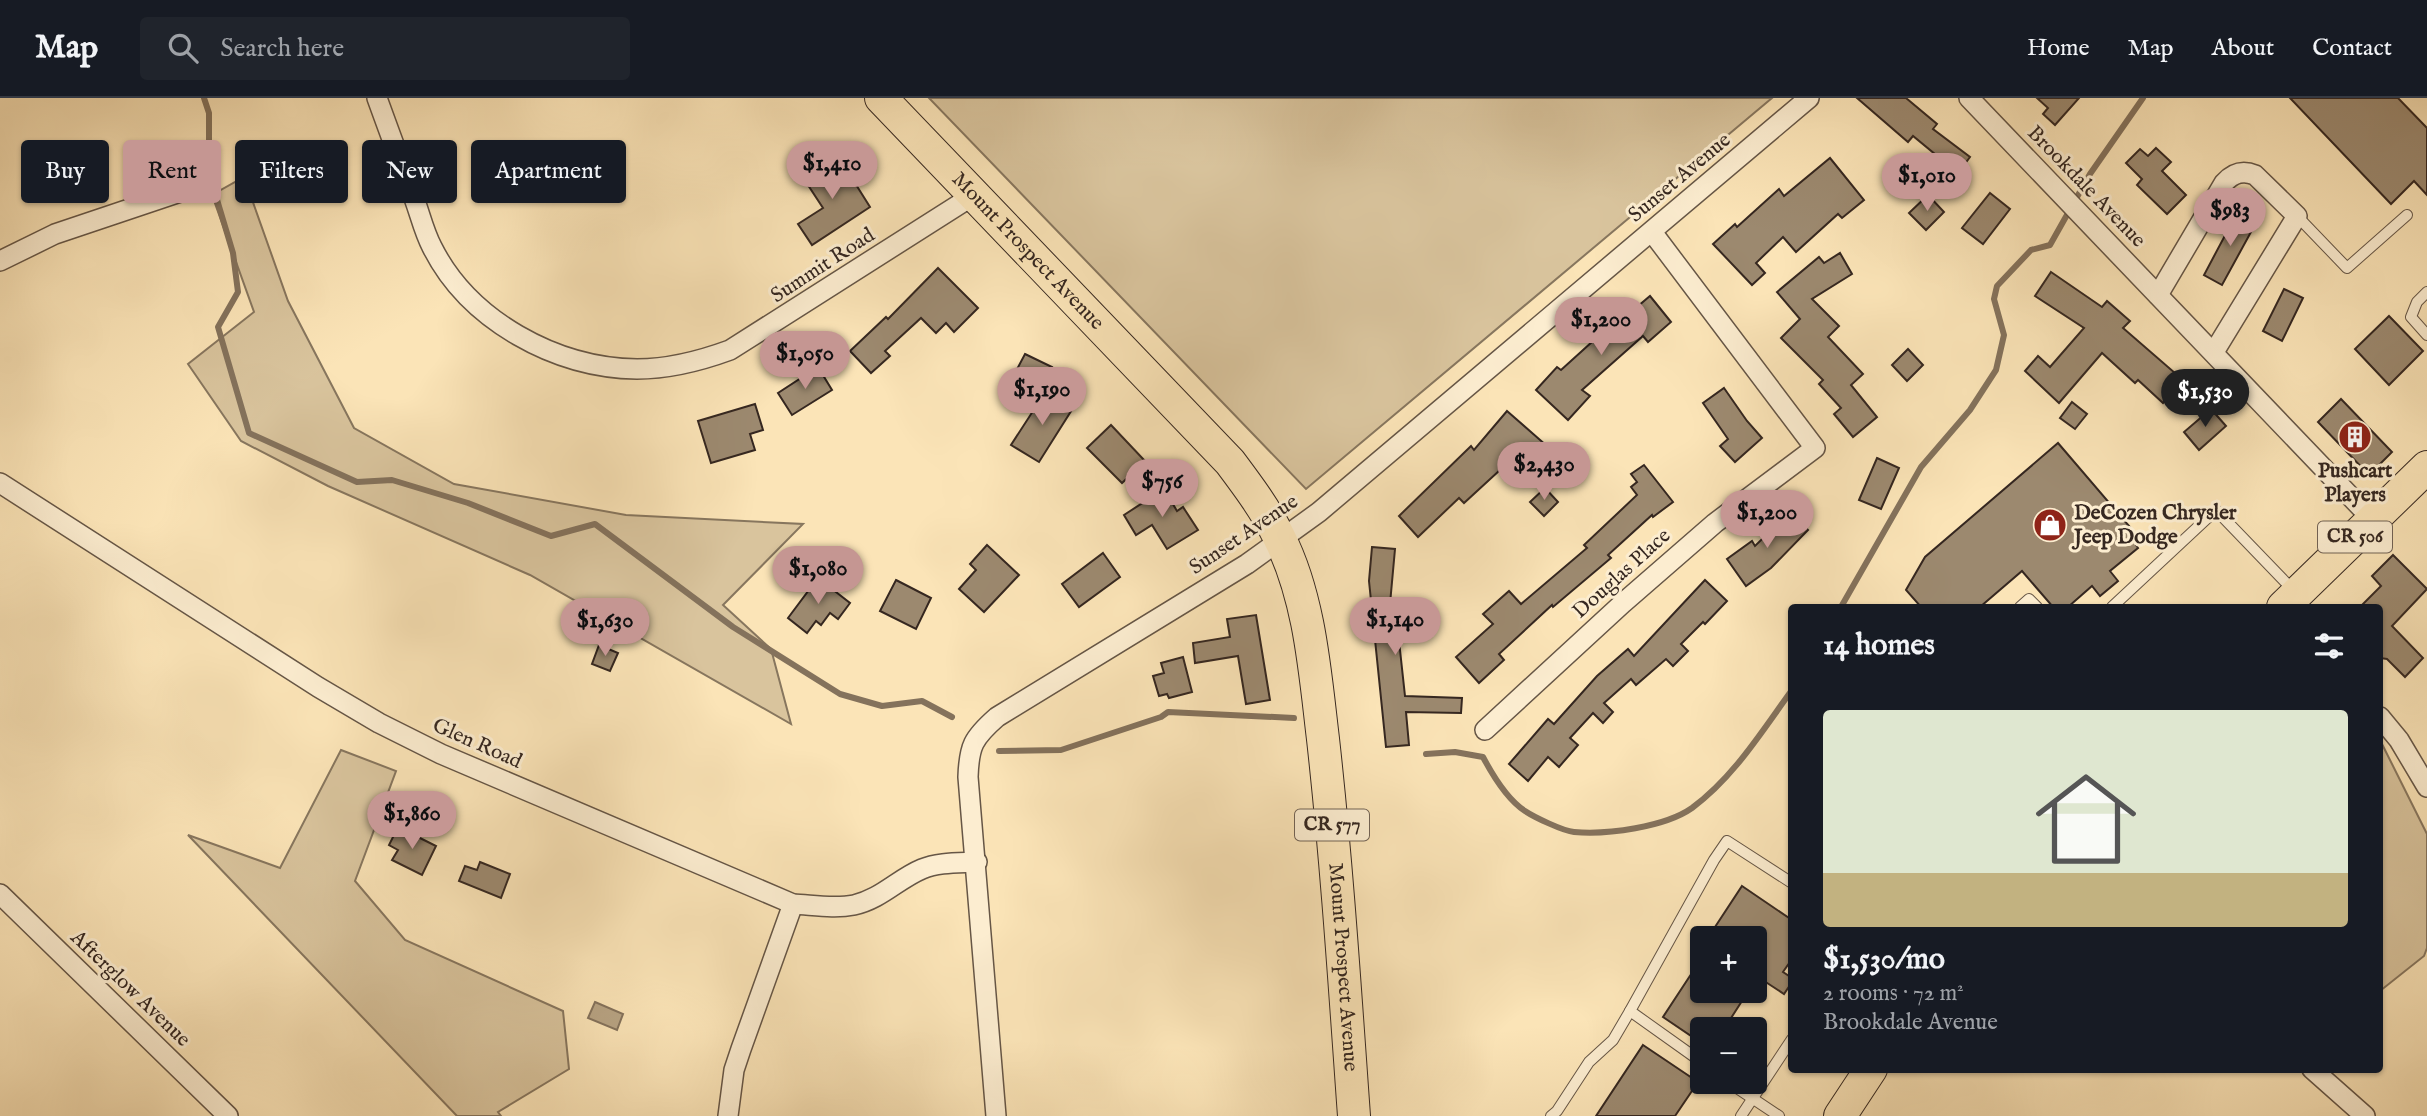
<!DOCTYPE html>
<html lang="en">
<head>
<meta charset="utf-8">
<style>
  body { margin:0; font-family:"IM FELL English",serif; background:#20242c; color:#f1f3f6; height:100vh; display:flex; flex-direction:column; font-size:26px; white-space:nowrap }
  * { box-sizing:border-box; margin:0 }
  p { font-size:23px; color:#9ea1a6 }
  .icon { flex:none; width:38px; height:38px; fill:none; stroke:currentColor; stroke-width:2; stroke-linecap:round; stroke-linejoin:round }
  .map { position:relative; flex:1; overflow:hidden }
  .drawer { position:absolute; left:1788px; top:506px; width:595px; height:469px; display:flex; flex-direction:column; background:#171b24; border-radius:7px; box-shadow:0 2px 5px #0004 }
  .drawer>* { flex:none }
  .hud { position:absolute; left:21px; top:42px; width:665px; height:63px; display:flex; gap:14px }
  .tools { position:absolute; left:1690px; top:828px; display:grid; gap:14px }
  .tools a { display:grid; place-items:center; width:77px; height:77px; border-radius:7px; background:#171b24; box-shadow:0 2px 5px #0004; font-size:35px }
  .price { position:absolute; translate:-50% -60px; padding:0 16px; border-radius:24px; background:#c59692; color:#111; font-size:23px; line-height:46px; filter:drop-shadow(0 2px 4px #0008) }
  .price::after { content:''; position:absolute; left:50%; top:42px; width:21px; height:16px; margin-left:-10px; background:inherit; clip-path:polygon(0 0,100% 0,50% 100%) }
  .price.current { background:#222; color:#fff }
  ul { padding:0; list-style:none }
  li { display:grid; align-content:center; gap:14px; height:371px; padding:0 35px }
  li+li { border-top:2px solid #363941 }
  li span { display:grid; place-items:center; height:217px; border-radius:7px; color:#555 }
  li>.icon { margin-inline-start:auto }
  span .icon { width:126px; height:126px; fill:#fffc; stroke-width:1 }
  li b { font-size:30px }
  h2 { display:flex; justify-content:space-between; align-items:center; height:84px; padding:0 35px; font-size:30px }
  .tag { padding:0 24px; border-radius:7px; background:#171b24; box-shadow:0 2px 5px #0004; font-size:24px; line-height:63px }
  .tag.current { background:#c59692; color:#111 }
  header { display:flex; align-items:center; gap:42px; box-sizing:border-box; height:98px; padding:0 35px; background:#171b24; border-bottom:2px solid #363941 }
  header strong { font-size:33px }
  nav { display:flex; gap:38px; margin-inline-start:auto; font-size:24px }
  .search { width:490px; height:63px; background:#20242c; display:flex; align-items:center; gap:18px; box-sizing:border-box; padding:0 24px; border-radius:7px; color:#9ea1a6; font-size:26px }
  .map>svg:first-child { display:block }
</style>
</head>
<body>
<header>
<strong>Map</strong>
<div class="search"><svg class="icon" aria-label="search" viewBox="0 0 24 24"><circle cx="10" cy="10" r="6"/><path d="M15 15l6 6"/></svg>Search here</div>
<nav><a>Home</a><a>Map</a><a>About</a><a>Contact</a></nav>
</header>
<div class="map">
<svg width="2427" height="1018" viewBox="0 0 2427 1018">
  <rect width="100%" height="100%" fill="#fbe4b7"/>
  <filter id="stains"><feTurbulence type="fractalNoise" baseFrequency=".00286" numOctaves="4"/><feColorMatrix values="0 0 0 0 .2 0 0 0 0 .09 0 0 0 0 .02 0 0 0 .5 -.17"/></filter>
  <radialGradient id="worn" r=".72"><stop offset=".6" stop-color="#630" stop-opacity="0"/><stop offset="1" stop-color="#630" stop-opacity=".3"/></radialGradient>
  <g fill="#d9c49d" stroke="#87765e" stroke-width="2">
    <path d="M 929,0 L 1772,0 L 1306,391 Z"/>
    <path d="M 244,79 L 288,203 L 354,330 L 454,386 L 626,417 L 803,426 L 723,507 L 771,551 L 791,626 L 530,477 L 328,388 L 241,343 L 188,266 L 254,214 L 212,97 Z"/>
    <path d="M 2380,642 L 2427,736 L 2427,850 L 2424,858 L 2380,893 Z"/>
    <path d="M 341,652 L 396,673 L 355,783 L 405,842 L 563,913 L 569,971 L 498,1014 L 501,1018 L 457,1018 L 188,737 L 280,770 Z"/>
  </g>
  <path fill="#b8a484" stroke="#84725c" stroke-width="2" d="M 595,904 L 623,916 L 617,932 L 588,920 Z"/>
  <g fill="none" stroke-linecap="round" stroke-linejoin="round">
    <g stroke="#84725c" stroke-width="6">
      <path d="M 204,0 L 209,15 L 209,75 L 233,155 L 238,194 L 218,229 L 249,335 L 357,384 L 392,382 L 468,405 L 551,438 L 595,426 L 733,529 L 840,596 L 882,608 L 922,603 L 952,619"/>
      <path d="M 1841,509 L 1921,369 L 1970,312 L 1996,272 L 2004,237 L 1994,201 L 1997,188 L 2031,152 L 2050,147 L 2090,76 L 2143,0"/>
      <path d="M 999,653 L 1061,652 L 1161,619 L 1168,614 L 1294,620"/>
      <path d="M 1426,656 L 1455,654 L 1483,659 C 1492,676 1508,702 1525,713 C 1534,719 1563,733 1574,734 C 1607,737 1665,729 1692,710 C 1734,679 1762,633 1792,592"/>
    </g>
  </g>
  <g fill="#9c896f" stroke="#352720" stroke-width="2">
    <path d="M 1857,0 L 1906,0 L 1937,26 L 1933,31 L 1970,59 L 1952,83 L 1929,66 L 1936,57 L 1913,38 L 1908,44 Z"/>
    <path d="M 2037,0 L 2079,0 L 2055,27 L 2043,16 L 2048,10 Z"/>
    <path d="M 2290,0 L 2398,0 L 2427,30 L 2427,97 L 2414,83 L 2391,106 Z"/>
    <path d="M 2156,50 L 2171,64 L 2162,73 L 2186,97 L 2167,116 L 2137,87 L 2142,81 L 2126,65 L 2140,51 L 2148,58 Z"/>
    <path d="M 838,58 L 870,109 L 812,147 L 798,126 L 823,110 L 804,81 Z"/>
    <path d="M 1830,60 L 1864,102 L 1842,120 L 1838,116 L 1796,154 L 1783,139 L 1756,165 L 1765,175 L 1752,187 L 1713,146 L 1735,126 L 1737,129 L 1779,91 L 1784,98 Z"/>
    <path d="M 1990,95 L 2010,111 L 1983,146 L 1962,130 Z"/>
    <path d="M 1928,97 L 1944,114 L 1926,132 L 1909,115 Z"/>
    <path d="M 2238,113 L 2257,123 L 2222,187 L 2204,177 Z"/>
    <path d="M 1840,155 L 1852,176 L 1812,201 L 1839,228 L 1828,239 L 1863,276 L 1851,287 L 1877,319 L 1853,339 L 1834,316 L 1841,310 L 1819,286 L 1823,282 L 1781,240 L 1800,221 L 1777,194 L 1819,159 L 1824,165 Z"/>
    <path d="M 938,170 L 978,210 L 954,234 L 946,225 L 936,235 L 921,220 L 885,253 L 890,258 L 871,275 L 850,253 L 886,219 L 888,221 Z"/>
    <path d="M 2051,174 L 2102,209 L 2107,203 L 2130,223 L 2123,230 L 2183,282 L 2163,305 L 2138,282 L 2135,285 L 2102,255 L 2059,305 L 2025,273 L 2038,258 L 2050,269 L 2084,230 L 2035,198 Z"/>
    <path d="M 2284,191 L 2303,200 L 2282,243 L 2263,233 Z"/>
    <path d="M 1650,198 L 1671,224 L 1648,244 L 1643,238 L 1582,292 L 1590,298 L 1568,322 L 1536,292 L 1557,269 L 1561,272 L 1603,234 L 1605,236 Z"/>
    <path d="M 2389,218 L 2423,253 L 2389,287 L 2355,251 Z"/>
    <path d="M 1908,251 L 1923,267 L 1907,283 L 1892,267 Z"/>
    <path d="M 1025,256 L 1052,269 L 1042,291 L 1014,277 Z"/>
    <path d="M 818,269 L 832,292 L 792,317 L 778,295 Z"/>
    <path d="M 1724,290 L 1747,323 L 1762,340 L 1735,364 L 1720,348 L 1728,341 L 1703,305 Z"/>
    <path d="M 1046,293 L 1073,310 L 1039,364 L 1011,347 Z"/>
    <path d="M 2341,301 L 2392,354 L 2369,377 L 2318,324 Z"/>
    <path d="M 2072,304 L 2087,316 L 2075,331 L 2060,320 Z"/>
    <path d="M 755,306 L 763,332 L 750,336 L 755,352 L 711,365 L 698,323 Z"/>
    <path d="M 2211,311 L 2226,328 L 2199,352 L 2184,334 Z"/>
    <path d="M 1507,313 L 1547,348 L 1527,371 L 1513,360 L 1464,405 L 1459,400 L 1418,439 L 1399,418 L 1471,348 L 1474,352 Z"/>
    <path d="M 1111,327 L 1145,363 L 1122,385 L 1087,350 Z"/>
    <path d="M 2058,345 L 2141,442 L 2136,447 L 2138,450 L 2110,473 L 2118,483 L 2100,498 L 2092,488 L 2068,509 L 2053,509 L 2022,473 L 1980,509 L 1921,509 L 1906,492 L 1925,459 Z"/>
    <path d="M 1877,360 L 1899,370 L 1881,411 L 1859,402 Z"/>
    <path d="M 1644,367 L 1673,404 L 1653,419 L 1652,417 L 1608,457 L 1611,460 L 1553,509 L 1552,507 L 1499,556 L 1504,562 L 1479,585 L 1456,559 L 1493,526 L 1483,516 L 1509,493 L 1521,506 L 1587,450 L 1584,447 L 1637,397 L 1631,389 L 1637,384 L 1631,376 Z"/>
    <path d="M 1545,390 L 1558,404 L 1544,418 L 1530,404 Z"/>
    <path d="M 1164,391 L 1177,413 L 1183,409 L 1198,432 L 1167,451 L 1152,427 L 1136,437 L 1124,417 Z"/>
    <path d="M 1790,414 L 1808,432 L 1771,470 L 1746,488 L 1727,461 L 1752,443 L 1755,448 Z"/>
    <path d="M 987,447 L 1019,477 L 984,514 L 959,491 L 976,472 L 970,466 Z"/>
    <path d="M 1372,449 L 1395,451 L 1390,506 L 1395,506 L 1405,598 L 1462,600 L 1461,615 L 1406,614 L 1409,647 L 1386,649 L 1369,483 Z"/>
    <path d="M 1103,455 L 1120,479 L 1079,509 L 1062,486 Z"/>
    <path d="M 2393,457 L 2427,491 L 2392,528 L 2423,560 L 2405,579 L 2387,561 L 2380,560 L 2380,509 L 2360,509 L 2381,488 L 2372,478 Z"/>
    <path d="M 818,480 L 850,505 L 838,521 L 830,515 L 821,527 L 816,523 L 807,535 L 788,520 Z"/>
    <path d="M 896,482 L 931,500 L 916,531 L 880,513 Z"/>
    <path d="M 1705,482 L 1727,503 L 1705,526 L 1703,524 L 1681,546 L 1688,553 L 1673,568 L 1666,561 L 1636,587 L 1631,581 L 1604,605 L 1613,614 L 1603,625 L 1593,615 L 1570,640 L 1578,647 L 1559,669 L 1548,659 L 1528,683 L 1509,666 L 1548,621 L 1554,626 L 1597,578 L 1628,551 L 1634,558 Z"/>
    <path d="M 1256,517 L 1270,602 L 1246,606 L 1238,558 L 1195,565 L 1193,545 L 1230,539 L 1227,521 Z"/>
    <path d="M 599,547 L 618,555 L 610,573 L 592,566 Z"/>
    <path d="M 1183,559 L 1192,594 L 1169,600 L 1167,596 L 1159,598 L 1153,578 L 1164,575 L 1161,565 Z"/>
    <path d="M 398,729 L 436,748 L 422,777 L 392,762 L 398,752 L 389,747 Z"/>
    <path d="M 480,764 L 510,776 L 501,800 L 459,783 L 465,768 L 477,772 Z"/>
    <path d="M 1742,788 L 1792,822 L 1792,861 L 1783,874 L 1792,880 L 1792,884 L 1784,896 L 1755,877 L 1755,840 L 1715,840 L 1720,833 L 1715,829 Z"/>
    <path d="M 1703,858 L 1703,892 L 1749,892 L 1724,931 L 1703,931 L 1703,946 L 1663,919 Z"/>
    <path d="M 1643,947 L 1698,984 L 1675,1018 L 1596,1018 Z"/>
  </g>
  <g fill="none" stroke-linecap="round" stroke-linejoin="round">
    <defs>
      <g id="service">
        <path d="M 2297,118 L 2347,170 L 2407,117"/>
        <path d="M 2427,194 L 2417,204 L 2411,219 L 2427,237"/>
        <path d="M 2020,509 L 2029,501 L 2037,509"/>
        <path d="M 2112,509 L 2216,412 L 2294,493"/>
        <path d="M 1703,965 L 1630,913 L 1714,762 L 1727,743 L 1792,785"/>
        <path d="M 1728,984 L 1779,1018"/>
        <path d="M 1551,1018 L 1557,1013 L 1589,964 L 1613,942 L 1630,913"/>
        <path d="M 1741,1018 L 1792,941"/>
      </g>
      <g id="minor">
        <path d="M 377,0 C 389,33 401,66 414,100 C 420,116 424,134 432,149 C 469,223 556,270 637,271 C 669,271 700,263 730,252 L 974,97"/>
        <path d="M 1969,0 L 2373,422"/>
        <path d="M 0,163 L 55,136 L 186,92"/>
        <path d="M 2158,197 L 2224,85 C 2233,75 2243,72 2255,77 L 2297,118 L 2214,254"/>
        <path d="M 0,385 L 318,589 L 379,625 L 441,656 L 793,806 C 813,807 834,811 854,807 C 881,801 898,781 922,771 C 938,764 959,765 977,764"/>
        <path d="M 2380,619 L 2399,642 L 2427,689"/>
        <path d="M 1485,632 L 1623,505 L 1715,425 L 1815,350 L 1652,134"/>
        <path d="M 0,796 L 228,1018"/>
        <path d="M 2312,971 L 2365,1018"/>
        <path d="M 728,1018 L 734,972 L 741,951 L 793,806"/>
        <path d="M 996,1018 L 968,679 C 969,648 973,640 997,619 L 1247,466 L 1319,414 L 1809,0"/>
      </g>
      <g id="primary">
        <path id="s1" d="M 881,0 L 1230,364 C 1248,388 1266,412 1279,439 C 1310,500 1315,575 1323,641 C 1337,767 1345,892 1354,1018"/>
        <path d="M 2283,509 L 2427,369"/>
        <path d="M 1840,1018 L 1871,971"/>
      </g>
    </defs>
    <use href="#service" stroke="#665646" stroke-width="12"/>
    <use href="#minor" stroke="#665646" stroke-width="22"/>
    <use href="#primary" stroke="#352720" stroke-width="34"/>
    <use href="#service" stroke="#fcedd0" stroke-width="10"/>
    <use href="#minor" stroke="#fcedd0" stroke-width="19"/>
    <use href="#primary" stroke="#fbe4b7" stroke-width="32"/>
  </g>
  <defs>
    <symbol id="building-disc" viewBox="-11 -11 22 22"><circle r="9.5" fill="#8f2418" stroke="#fcedd0"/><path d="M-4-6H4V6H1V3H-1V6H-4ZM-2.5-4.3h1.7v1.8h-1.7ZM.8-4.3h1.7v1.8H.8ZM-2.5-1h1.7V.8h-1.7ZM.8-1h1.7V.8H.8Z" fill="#fff"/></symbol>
    <symbol id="shop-disc" viewBox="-11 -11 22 22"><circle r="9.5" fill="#8f2418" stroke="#fcedd0"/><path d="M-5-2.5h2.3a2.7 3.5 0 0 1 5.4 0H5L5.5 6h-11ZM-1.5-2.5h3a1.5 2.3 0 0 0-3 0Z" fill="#fff"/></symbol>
  </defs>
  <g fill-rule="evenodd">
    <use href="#building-disc" x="2336" y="320" width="38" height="38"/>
    <use href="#shop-disc" x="2031" y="408" width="38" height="38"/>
  </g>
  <g text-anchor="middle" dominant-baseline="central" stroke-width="6" stroke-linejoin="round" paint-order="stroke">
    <g fill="#fcedd0" stroke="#716255" stroke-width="2">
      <rect x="2318" y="423.5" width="74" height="31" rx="5"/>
      <rect x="1295" y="711.5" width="74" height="31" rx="5"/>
    </g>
    <g font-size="19" font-weight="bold" fill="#352720">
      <text x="2355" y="439">CR 506</text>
      <text x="1332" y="727">CR 577</text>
    </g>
    <g font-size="21" fill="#352720" stroke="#fcedd0">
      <text transform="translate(1680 80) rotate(-40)">Sunset Avenue</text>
      <text transform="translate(2086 89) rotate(46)">Brookdale Avenue</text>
      <text stroke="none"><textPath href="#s1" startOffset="212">Mount Prospect Avenue</textPath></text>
      <text transform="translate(823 168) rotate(-33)">Summit Road</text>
      <text transform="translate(1244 437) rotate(-34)">Sunset Avenue</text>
      <text transform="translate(1622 476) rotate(-42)">Douglas Place</text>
      <text transform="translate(477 646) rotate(24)">Glen Road</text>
      <text stroke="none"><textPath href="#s1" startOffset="1031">Mount Prospect Avenue</textPath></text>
      <text transform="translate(130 891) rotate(44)">Afterglow Avenue</text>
    </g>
    <g font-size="21" font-weight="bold" fill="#352720" stroke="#fcedd0">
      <text x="2355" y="373">Pushcart<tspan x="2355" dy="24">Players</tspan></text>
      <text x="2074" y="415" text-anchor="start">DeCozen Chrysler<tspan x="2074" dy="24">Jeep Dodge</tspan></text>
    </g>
  </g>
  <rect width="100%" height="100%" filter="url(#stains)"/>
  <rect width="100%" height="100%" fill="url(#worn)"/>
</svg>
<div class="tools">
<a>+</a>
<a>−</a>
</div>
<b class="price" style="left:832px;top:103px">$1,410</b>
<b class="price" style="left:1927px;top:115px">$1,010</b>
<b class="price" style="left:2230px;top:150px">$983</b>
<b class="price" style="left:1601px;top:259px">$1,200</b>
<b class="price" style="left:805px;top:293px">$1,050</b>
<b class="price" style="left:1042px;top:329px">$1,190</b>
<b class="price current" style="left:2205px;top:331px">$1,530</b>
<b class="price" style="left:1544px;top:404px">$2,430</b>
<b class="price" style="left:1162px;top:421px">$756</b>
<b class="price" style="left:1767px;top:452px">$1,200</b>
<b class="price" style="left:818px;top:508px">$1,080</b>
<b class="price" style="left:1395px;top:559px">$1,140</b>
<b class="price" style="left:605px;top:560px">$1,630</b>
<b class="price" style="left:412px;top:753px">$1,860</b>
<div class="hud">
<a class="tag">Buy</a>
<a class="tag current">Rent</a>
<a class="tag">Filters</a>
<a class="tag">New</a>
<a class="tag">Apartment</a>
</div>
<section class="drawer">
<h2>14 homes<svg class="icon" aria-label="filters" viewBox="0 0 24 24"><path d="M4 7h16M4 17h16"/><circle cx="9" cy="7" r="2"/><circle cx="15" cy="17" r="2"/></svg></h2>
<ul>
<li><span style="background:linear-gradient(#dfe7d0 75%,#c2b280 0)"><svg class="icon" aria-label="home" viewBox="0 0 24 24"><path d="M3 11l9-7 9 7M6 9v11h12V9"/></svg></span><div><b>$1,530/mo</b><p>2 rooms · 72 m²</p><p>Brookdale Avenue</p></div></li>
</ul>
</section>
</div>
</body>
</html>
